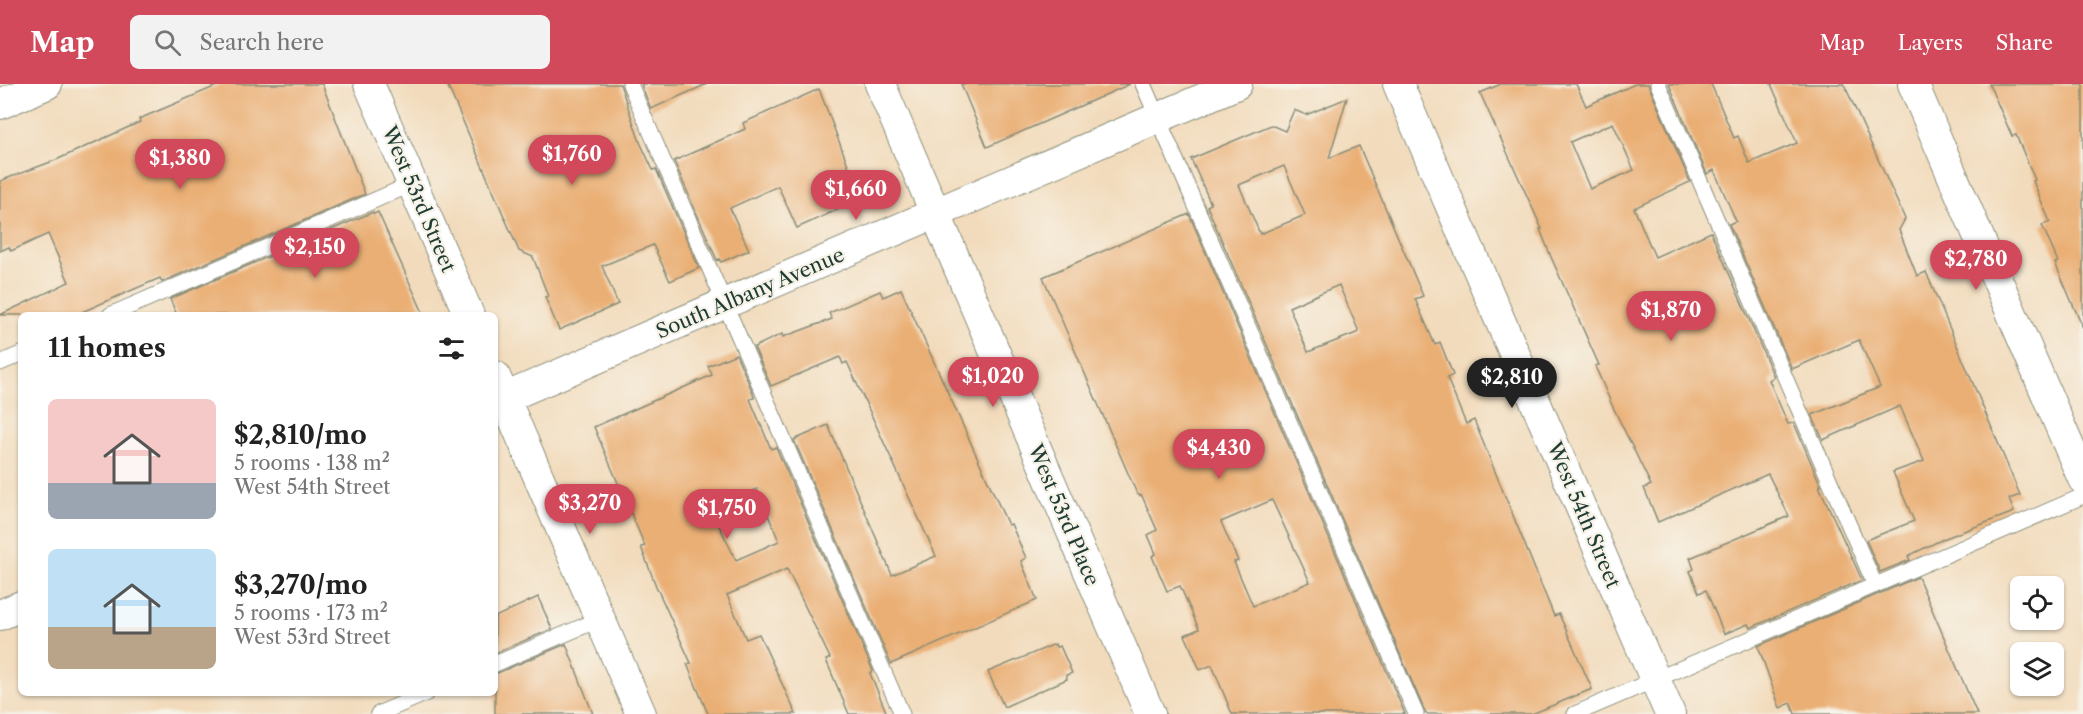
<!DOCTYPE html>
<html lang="en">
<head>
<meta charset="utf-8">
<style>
  body { margin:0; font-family:"Libre Caslon Text",serif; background:#f2f2f2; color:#222; height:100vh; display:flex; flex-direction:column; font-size:22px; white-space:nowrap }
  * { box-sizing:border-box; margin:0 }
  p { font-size:20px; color:#767676 }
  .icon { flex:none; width:33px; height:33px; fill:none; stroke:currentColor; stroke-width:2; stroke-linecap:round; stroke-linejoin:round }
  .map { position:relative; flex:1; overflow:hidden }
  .details { position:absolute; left:18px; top:228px; width:480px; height:384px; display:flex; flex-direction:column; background:#fff; border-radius:9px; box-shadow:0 2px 4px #0004 }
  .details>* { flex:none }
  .controls { position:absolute; left:2010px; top:492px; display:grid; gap:12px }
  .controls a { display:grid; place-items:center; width:54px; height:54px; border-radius:9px; background:#fff; box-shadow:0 2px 4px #0004; font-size:30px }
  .price { position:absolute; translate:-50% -51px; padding:0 14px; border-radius:21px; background:#d1495b; color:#fff; font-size:20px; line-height:39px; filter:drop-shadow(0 2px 3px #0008) }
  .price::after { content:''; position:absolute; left:50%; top:36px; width:18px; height:14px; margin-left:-9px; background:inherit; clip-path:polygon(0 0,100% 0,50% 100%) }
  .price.active { background:#222; color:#fff }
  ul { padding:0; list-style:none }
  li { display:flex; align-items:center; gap:18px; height:150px; padding:0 30px }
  li span { display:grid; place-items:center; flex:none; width:168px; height:120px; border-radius:9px; color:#555 }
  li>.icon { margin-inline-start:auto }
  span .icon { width:72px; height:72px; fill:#fffc; stroke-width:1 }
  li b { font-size:26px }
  h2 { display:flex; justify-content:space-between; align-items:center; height:72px; padding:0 30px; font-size:26px }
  header { display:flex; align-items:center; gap:36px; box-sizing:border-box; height:84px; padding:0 30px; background:#d1495b; color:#fff }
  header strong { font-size:28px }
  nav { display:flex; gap:33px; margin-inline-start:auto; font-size:21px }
  .search { width:420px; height:54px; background:#f2f2f2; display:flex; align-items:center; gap:15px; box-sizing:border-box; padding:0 21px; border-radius:9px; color:#767676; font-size:22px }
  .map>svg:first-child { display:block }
</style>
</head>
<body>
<header>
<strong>Map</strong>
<div class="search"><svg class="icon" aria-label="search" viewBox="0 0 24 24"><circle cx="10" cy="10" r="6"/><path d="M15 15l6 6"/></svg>Search here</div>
<nav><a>Map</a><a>Layers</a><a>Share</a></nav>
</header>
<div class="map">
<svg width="2083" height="630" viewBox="0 0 2083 630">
  <rect width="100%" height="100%" fill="#f7f3e8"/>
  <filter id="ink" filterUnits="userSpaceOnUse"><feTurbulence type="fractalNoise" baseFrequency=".0167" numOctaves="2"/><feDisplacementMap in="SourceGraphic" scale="12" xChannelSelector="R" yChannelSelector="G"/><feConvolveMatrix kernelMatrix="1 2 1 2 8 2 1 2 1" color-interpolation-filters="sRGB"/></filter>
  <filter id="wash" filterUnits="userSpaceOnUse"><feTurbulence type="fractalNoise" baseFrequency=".008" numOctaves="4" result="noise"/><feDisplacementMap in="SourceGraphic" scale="24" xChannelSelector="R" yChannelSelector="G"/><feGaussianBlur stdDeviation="1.35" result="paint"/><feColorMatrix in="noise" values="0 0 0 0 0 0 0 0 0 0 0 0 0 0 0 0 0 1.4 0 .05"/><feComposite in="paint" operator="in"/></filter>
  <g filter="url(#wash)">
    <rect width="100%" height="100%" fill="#f2dbbc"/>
    <g id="blocks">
      <g fill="#eaaf74" fill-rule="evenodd">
        <path d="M 221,0 L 322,0 L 365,110 L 162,198 L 160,194 L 75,231 L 0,231 L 69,198 L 48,150 L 11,167 L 9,163 L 0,167 L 0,97 L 56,76 L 140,38 L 139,35 Z"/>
        <path d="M 447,0 L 620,0 L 640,58 L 653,86 L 656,85 L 699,184 L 670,197 L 653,161 L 602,182 L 618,220 L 559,246 L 545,213 L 548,212 L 533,173 L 519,167 Z"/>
        <path d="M 641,0 L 707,0 L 651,25 Z"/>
        <path d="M 961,0 L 1130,0 L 987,63 Z"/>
        <path d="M 1501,0 L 1576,0 L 1586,22 L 1635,0 L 1648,0 L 1690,98 L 1634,124 L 1655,173 L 1711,148 L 1774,293 L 1769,296 L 1788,340 L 1794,339 L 1821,402 L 1819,402 L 1862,496 L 1750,544 L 1748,540 L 1724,550 L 1706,506 L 1699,509 L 1690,487 L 1694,485 L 1690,474 L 1789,432 L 1768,390 L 1658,438 L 1644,404 L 1651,401 L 1612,321 L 1595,282 L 1599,281 L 1551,173 L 1540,145 L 1542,145 L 1480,9 ZM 1613,39 L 1634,86 L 1590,105 L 1570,58 Z"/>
        <path d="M 1669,0 L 1711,0 L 1734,54 L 1738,52 L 1749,79 L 1797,59 L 1771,0 L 1844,0 L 1905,135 L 1899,146 L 1917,192 L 1926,188 L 2020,411 L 2009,415 L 2014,428 L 1943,455 L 1908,472 L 1910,476 L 1880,488 L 1866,456 L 1914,437 L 1893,388 L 1924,377 L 1900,322 L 1823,356 L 1812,331 L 1880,303 L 1859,256 L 1792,285 L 1729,140 L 1736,137 L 1714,86 L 1707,90 Z"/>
        <path d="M 1989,0 L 2083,0 L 2083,244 L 2055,179 L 2058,178 L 2042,141 L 2050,138 L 2033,97 L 2035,96 L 2016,51 L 2012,52 Z"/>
        <path d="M 819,5 L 861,115 L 797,144 L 778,102 L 730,124 L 749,166 L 721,178 L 719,175 L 717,176 L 674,77 L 745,45 L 743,39 Z"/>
        <path d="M 1347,14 L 1329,74 L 1359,62 L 1423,212 L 1415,215 L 1435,261 L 1440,258 L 1453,291 L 1447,294 L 1466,340 L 1474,336 L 1554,532 L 1559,530 L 1592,605 L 1532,630 L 1426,630 L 1207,122 L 1211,120 L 1191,75 L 1271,41 L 1285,47 L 1294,26 L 1306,31 ZM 1284,82 L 1305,131 L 1260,150 L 1239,101 ZM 1339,201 L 1359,248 L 1308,268 L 1289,223 Z"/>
        <path d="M 373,128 L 374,130 L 378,128 L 424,231 L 177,231 L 170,215 Z"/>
        <path d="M 1189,130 L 1405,630 L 1232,630 L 1212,581 L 1200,586 L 1185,551 L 1199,545 L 1180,502 L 1167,507 L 1152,472 L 1156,470 L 1148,451 L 1157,446 L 1142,412 L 1137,410 L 1043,193 ZM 1272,416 L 1310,498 L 1253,522 L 1234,478 L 1238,477 L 1221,438 Z"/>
        <path d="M 901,205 L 1008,441 L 1011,440 L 1026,474 L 1021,477 L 1037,516 L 891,580 L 794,356 L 828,341 L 892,491 L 936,472 L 847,278 L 843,280 L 840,273 L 771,302 L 754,263 L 782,250 L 783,253 L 832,235 L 829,229 L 880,207 L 883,213 Z"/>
        <path d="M 736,270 L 753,309 L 754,314 L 750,315 L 771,365 L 776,363 L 873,587 L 870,589 L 887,630 L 849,630 L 826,576 L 830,574 L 787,485 L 727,511 L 746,555 L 759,550 L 796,630 L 708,630 L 687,580 L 691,579 L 656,502 L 641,463 L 645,462 L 594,343 L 712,291 L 708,282 ZM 757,405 L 779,457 L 736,476 L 711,425 Z"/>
        <path d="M 1918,493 L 1977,630 L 1795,630 L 1791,619 L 1780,624 L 1758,562 Z"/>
        <path d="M 538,513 L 552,545 L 495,569 L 495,533 Z"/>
        <path d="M 566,560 L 593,630 L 495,630 L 495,590 Z"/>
        <path d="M 1055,560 L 1056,563 L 1060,562 L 1072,589 L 1066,591 L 1067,595 L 1004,623 L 988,588 Z"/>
      </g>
    </g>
  </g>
  <g filter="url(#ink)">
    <use href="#blocks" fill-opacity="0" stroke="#888c78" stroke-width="1.5"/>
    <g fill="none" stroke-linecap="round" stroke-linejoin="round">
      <defs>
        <g id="lane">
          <path d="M 630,0 L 902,630"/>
          <path d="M 1143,0 L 1416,630"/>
          <path d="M 1658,0 L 1875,501"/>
          <path d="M 110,231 L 412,100"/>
          <path d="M 0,279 L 21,270"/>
          <path d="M 495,580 L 600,535"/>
          <path d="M 378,630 L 427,609"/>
          <path d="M 1575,630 L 2083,412"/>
        </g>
        <g id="street">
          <path d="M 369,0 L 469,231"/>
          <path d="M 880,0 L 1150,630"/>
          <path d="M 1398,0 L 1670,630"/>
          <path d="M 1913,0 L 2083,395"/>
          <path d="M 0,20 L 47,0"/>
          <path d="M 495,292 L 641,630"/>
          <path d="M 495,318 L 1237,0"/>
          <path d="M 0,531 L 21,522"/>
        </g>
      </defs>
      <use href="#lane" stroke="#888c78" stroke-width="17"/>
      <use href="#street" stroke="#888c78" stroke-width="32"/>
      <use href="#lane" stroke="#fff" stroke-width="15"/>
      <use href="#street" stroke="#fff" stroke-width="30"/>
    </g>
  </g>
  <g text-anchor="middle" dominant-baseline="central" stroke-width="4.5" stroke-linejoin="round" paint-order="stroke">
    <g font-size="20" fill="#1f3d34" stroke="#f7f3e8">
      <text transform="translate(419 115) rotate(67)">West 53rd Street</text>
      <text transform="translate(750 209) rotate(-23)">South Albany Avenue</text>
      <text transform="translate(1064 431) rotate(67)">West 53rd Place</text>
      <text transform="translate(1584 431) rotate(67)">West 54th Street</text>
    </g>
  </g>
</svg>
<div class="controls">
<a><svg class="icon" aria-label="locate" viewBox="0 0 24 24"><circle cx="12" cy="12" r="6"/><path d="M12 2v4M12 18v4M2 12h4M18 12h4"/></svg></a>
<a><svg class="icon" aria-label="layers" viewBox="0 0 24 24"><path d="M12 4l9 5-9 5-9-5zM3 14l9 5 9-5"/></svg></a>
</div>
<b class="price" style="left:572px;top:102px">$1,760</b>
<b class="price" style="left:180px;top:106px">$1,380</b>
<b class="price" style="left:856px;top:137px">$1,660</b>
<b class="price" style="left:315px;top:195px">$2,150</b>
<b class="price" style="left:1976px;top:207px">$2,780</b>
<b class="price" style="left:1671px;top:258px">$1,870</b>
<b class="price" style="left:993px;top:324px">$1,020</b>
<b class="price active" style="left:1512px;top:325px">$2,810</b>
<b class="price" style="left:1219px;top:396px">$4,430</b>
<b class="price" style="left:590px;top:451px">$3,270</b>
<b class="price" style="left:727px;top:456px">$1,750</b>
<section class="details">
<h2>11 homes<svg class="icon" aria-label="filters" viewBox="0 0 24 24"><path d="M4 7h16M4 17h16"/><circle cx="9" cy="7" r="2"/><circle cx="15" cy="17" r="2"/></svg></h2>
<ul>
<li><span style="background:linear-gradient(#f6c9c9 70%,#9aa5b1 0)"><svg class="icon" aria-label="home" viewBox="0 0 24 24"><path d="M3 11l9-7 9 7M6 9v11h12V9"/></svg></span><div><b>$2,810/mo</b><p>5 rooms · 138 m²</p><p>West 54th Street</p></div></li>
<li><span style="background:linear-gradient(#bfe0f5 65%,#b9a48a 0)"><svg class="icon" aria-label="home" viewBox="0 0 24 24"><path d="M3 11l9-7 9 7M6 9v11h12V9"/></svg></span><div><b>$3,270/mo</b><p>5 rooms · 173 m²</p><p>West 53rd Street</p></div></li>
</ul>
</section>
</div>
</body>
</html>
